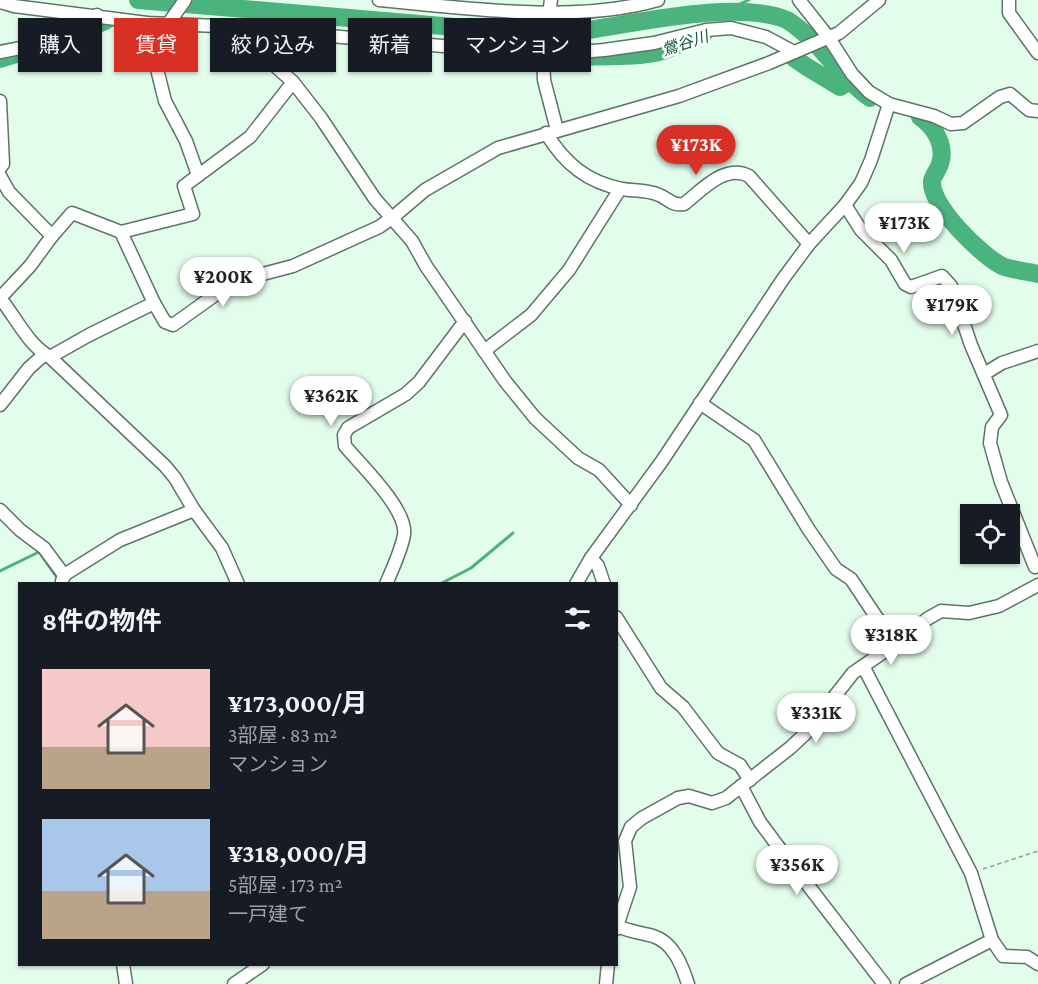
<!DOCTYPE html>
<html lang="ja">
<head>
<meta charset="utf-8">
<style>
  body { margin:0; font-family:"Crimson Pro","Noto Sans JP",serif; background:#242831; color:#f1f3f6; height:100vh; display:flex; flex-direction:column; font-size:22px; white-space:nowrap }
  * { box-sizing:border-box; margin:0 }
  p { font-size:20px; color:#9ea1a6 }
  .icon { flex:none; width:33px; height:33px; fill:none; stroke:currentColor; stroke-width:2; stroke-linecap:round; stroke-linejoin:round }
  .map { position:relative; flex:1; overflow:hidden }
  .sheet { position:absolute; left:18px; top:582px; width:600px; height:384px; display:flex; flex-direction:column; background:#171b24; border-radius:0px; box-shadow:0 2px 4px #0004 }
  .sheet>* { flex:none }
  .banner { position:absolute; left:18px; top:18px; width:600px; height:54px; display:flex; gap:12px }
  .tools { position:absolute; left:960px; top:504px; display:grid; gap:12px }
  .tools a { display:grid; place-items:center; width:60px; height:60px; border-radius:0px; background:#171b24; box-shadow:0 2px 4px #0004; font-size:30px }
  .price { position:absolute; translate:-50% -51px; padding:0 14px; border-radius:21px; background:#fff; color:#222; font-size:20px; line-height:39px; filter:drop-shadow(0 2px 3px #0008) }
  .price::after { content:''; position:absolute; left:50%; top:36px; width:18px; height:14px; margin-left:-9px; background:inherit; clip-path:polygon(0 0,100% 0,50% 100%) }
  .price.active { background:#d93025; color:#fff }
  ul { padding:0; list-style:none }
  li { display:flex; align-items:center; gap:18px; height:150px; padding:0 24px }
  li span { display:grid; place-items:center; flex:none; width:168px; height:120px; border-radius:0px; color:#555 }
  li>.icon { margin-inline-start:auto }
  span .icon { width:72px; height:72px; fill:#fffc; stroke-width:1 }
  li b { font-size:26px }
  h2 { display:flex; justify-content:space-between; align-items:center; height:72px; padding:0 24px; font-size:26px }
  .chip { padding:0 21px; border-radius:0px; background:#171b24; box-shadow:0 2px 4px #0004; font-size:21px; line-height:54px }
  .chip.active { background:#d93025; color:#fff }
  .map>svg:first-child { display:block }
</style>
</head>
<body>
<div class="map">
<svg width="1038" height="984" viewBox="0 0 1038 984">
  <rect width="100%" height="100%" fill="#e3fdec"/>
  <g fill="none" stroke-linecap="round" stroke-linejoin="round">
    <g stroke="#4bb37d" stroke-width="3">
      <path d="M 733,7 L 749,0"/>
      <path d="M 0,571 L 39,552 L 58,579"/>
      <path d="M 440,584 L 471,568 L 513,533"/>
    </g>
    <g stroke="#4bb37d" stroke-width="18">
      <path d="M 138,0 L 525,33 C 546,32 568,33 589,30 C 643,22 738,0 787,20 C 819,40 839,76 870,98"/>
      <path d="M 71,36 L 107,20"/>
      <path d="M 491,56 L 537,61"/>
      <path d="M 584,57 C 609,55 635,58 659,52 C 674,49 687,38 703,35"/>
      <path d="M 794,58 L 807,67 L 840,87 L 850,81"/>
      <path d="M 0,59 L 30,50"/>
      <path d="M 920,117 C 935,127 946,146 940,164 C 938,170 933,176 932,181 C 930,206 981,255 1002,266 C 1011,270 1027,271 1038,274"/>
    </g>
    <defs>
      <g id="minor">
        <path d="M 379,0 C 464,8 574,24 658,0"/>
        <path d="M 551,0 L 543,55 L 544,80 L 557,130"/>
        <path d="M 799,0 L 829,38 L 852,74 L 869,92 L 889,104 L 934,116 L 951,124 L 963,123 L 1000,97 L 1010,94 L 1029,110 L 1038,111"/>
        <path d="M 1009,0 L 1009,13 L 1038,53"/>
        <path d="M 0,2 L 14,6 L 147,23 L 217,26 L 222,33 L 274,65 L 293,82 L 321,118 L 375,199 L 412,241 L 426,266 L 505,381 L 535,418 L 578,458 L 599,470 L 631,505"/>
        <path d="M 147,23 L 149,37 L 165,101 L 186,141 L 198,175"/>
        <path d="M 168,24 L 185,0"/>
        <path d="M 217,26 L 543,55 L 604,50 L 654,43 L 706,30 L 731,28 L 766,37 L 794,52"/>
        <path d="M 0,52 L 35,45 L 82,28 L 97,15"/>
        <path d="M 0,101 L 3,164 L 0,168"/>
        <path d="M 546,133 C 565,164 587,182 622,189 C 634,191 648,190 659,195 C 669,199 672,206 684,204 C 701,191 725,163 749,176 L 809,244"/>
        <path d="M 0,176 L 9,192 L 52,236 L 72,213 L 121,232"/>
        <path d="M 845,205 L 861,230 L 891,260 L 905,284 L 911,287 L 942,276 L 951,286 L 971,345 L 1001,415 L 992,427 L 990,443 L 1001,482 L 1035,567"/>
        <path d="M 0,298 C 15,316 28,345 50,357 L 165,466 L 175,478 L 194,510 L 222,548 L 238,584"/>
        <path d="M 0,298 L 30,266 L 52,236"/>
        <path d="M 154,303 L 121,232 L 193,214 L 184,186 L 250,137 L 293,82"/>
        <path d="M 484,351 L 531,315 L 569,270 L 620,189"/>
        <path d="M 50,357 L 89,335 L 154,303 L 165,322 L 173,325 L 226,287 L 244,279 L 293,266 L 379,227 L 392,218 L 425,190 L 498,148 L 679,96 L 769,63 L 839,33 L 879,0"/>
        <path d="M 984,374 L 1002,363 L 1038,351"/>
        <path d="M 700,403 L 754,440 L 809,530 L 836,569 L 851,579 L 877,618 L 901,640"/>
        <path d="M 0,405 L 29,368 L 45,354"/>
        <path d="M 0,510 L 20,530 L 44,548 L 64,575 L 62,581"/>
        <path d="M 591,558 L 598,566 L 604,584"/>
        <path d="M 64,575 L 120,540 L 194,510"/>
        <path d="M 386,584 C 393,568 401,551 404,535 C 408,510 361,465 345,446 L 344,435 L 348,428 L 406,394 L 419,382 L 465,321"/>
        <path d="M 576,584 L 591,558 L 662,461 L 783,279 L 809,244 L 845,205 L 861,183 L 871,160 L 889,104"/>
        <path d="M 616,617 L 661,688 L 683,707 L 718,753 L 740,765 L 750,780"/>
        <path d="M 863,666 L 971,873 L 992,940 L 1003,956 L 1027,957 L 1038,964"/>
        <path d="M 741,786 L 760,822 L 777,845 L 884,984"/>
        <path d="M 616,925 C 628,932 640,932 653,936 C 673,942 682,965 688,984"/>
        <path d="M 616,929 L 630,887 L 625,841 L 631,827 L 642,818 L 678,798 L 689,796 L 712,803 L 726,798 L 790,748 L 805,734 L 853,673 L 901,640 L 927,619 L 941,611 L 969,613 L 999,606 L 1038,585"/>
        <path d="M 123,964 L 126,984"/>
        <path d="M 234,984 L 263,964"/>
        <path d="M 606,984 L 608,964"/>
        <path d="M 906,984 L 992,940"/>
      </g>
    </defs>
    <use href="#minor" stroke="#5d7466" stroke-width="15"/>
    <path stroke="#8da094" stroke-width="1.5" stroke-dasharray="4.5 3" stroke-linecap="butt" d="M 983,869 L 1038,851"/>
    <use href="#minor" stroke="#fff" stroke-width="12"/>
  </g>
  <g text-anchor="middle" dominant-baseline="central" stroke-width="5" stroke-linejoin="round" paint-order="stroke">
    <g font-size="16" font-style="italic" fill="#095b37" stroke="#fff">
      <text transform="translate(685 43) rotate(-18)">鶯谷川</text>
    </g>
  </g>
</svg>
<div class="tools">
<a><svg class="icon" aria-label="locate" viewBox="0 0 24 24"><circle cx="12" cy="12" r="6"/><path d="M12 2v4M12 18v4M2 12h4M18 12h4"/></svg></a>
</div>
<b class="price active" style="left:696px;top:176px">¥173K</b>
<b class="price" style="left:904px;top:254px">¥173K</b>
<b class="price" style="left:223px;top:308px">¥200K</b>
<b class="price" style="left:952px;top:336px">¥179K</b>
<b class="price" style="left:331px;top:427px">¥362K</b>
<b class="price" style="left:891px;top:666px">¥318K</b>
<b class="price" style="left:816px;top:744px">¥331K</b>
<b class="price" style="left:797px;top:896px">¥356K</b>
<div class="banner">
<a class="chip">購入</a>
<a class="chip active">賃貸</a>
<a class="chip">絞り込み</a>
<a class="chip">新着</a>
<a class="chip">マンション</a>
</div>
<section class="sheet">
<h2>8件の物件<svg class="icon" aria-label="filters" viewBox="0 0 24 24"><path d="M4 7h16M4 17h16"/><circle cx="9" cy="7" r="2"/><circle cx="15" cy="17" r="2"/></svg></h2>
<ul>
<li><span style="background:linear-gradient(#f6c9c9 65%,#b9a48a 0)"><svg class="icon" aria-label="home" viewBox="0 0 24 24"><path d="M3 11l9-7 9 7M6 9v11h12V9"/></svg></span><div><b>¥173,000/月</b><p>3部屋 · 83 m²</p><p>マンション</p></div></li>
<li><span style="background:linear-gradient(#a9c7e8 60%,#b9a48a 0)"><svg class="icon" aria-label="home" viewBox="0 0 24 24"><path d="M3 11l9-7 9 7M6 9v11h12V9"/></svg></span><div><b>¥318,000/月</b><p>5部屋 · 173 m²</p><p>一戸建て</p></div></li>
</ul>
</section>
</div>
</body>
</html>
